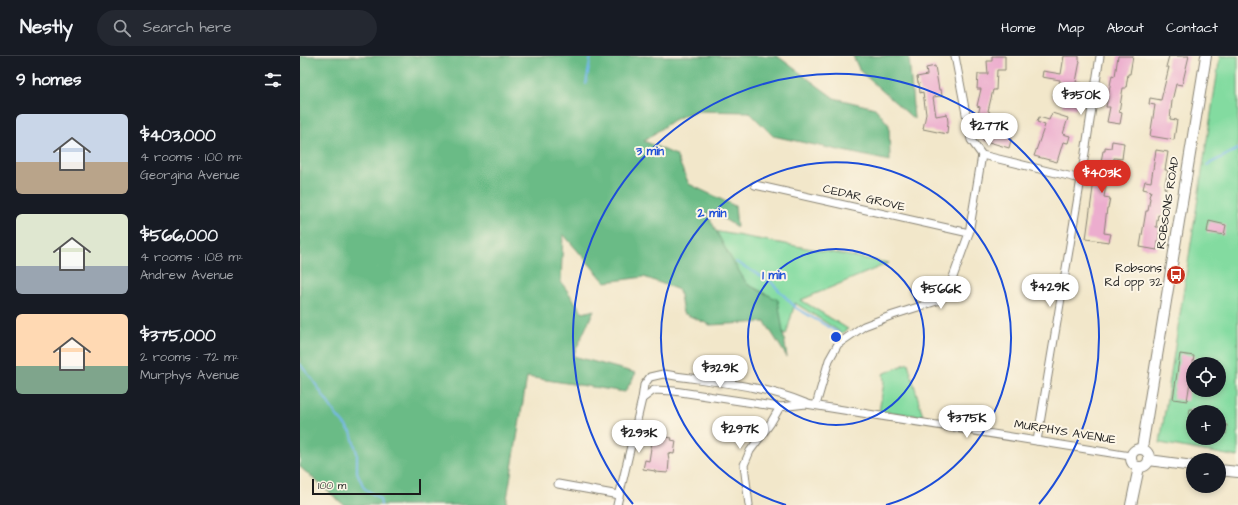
<!DOCTYPE html>
<html lang="en">
<head>
<meta charset="utf-8">
<style>
  body { margin:0; font-family:"Architects Daughter",sans-serif; background:#242831; color:#f1f3f6; height:100vh; display:flex; flex-direction:column; font-size:15px; white-space:nowrap }
  * { box-sizing:border-box; margin:0 }
  p { font-size:13px; color:#9ea1a6 }
  .icon { flex:none; width:22px; height:22px; fill:none; stroke:currentColor; stroke-width:2; stroke-linecap:round; stroke-linejoin:round }
  .map { position:relative; flex:1; overflow:hidden }
  .sheet { display:flex; flex-direction:column; background:#171b24; width:300px }
  .sheet>* { flex:none }
  .controls { position:absolute; left:886px; top:301px; display:grid; gap:8px }
  .controls a { display:grid; place-items:center; width:40px; height:40px; border-radius:50%; background:#171b24; box-shadow:0 2px 6px #0003; font-size:20px }
  .scale { position:absolute; left:12px; bottom:10px; width:109px; box-sizing:border-box; padding-left:4px; border:2px solid #1c1c1c; border-top:0; font-size:11px; line-height:14px; white-space:nowrap; color:#1c1c1c; -webkit-text-stroke:3px #fcf5e5; paint-order:stroke }
  .price { position:absolute; translate:-50% -34px; padding:0 9px; border-radius:14px; background:#fff; color:#222; font-size:13px; line-height:26px; filter:drop-shadow(0 1px 2px #0008) }
  .price::after { content:''; position:absolute; left:50%; top:24px; width:12px; height:9px; margin-left:-6px; background:inherit; clip-path:polygon(0 0,100% 0,50% 100%) }
  .price.current { background:#d93025; color:#fff }
  ul { padding:0; list-style:none }
  li { display:flex; align-items:center; gap:12px; height:100px; padding:0 16px }
  li span { display:grid; place-items:center; flex:none; width:112px; height:80px; border-radius:6px; color:#555 }
  li>.icon { margin-inline-start:auto }
  span .icon { width:48px; height:48px; fill:#fffc; stroke-width:1 }
  li b { font-size:17px }
  h2 { display:flex; justify-content:space-between; align-items:center; height:48px; padding:0 16px; font-size:17px }
  header { display:flex; align-items:center; gap:24px; box-sizing:border-box; height:56px; padding:0 20px; background:#171b24; border-bottom:1px solid #363941 }
  header strong { font-size:19px }
  nav { display:flex; gap:22px; margin-inline-start:auto; font-size:14px }
  .search { width:280px; height:36px; background:#242831; display:flex; align-items:center; gap:10px; box-sizing:border-box; padding:0 14px; border-radius:22px; color:#9ea1a6; font-size:15px }
  main { display:flex; flex:1; min-height:0 }
  .map>svg:first-child { display:block }
</style>
</head>
<body>
<header>
<strong>Nestly</strong>
<div class="search"><svg class="icon" aria-label="search" viewBox="0 0 24 24"><circle cx="10" cy="10" r="6"/><path d="M15 15l6 6"/></svg>Search here</div>
<nav><a>Home</a><a>Map</a><a>About</a><a>Contact</a></nav>
</header>
<main>
<section class="sheet">
<h2>9 homes<svg class="icon" aria-label="filters" viewBox="0 0 24 24"><path d="M4 7h16M4 17h16"/><circle cx="9" cy="7" r="2"/><circle cx="15" cy="17" r="2"/></svg></h2>
<ul>
<li><span style="background:linear-gradient(#c9d6e8 60%,#b9a48a 0)"><svg class="icon" aria-label="home" viewBox="0 0 24 24"><path d="M3 11l9-7 9 7M6 9v11h12V9"/></svg></span><div><b>$403,000</b><p>4 rooms · 100 m²</p><p>Georgina Avenue</p></div></li>
<li><span style="background:linear-gradient(#dfe7d0 65%,#9aa5b1 0)"><svg class="icon" aria-label="home" viewBox="0 0 24 24"><path d="M3 11l9-7 9 7M6 9v11h12V9"/></svg></span><div><b>$566,000</b><p>4 rooms · 108 m²</p><p>Andrew Avenue</p></div></li>
<li><span style="background:linear-gradient(#ffd9b3 65%,#7fa58c 0)"><svg class="icon" aria-label="home" viewBox="0 0 24 24"><path d="M3 11l9-7 9 7M6 9v11h12V9"/></svg></span><div><b>$375,000</b><p>2 rooms · 72 m²</p><p>Murphys Avenue</p></div></li>
</ul>
</section>
<div class="map">
<svg width="938" height="449" viewBox="0 0 938 449">
  <rect width="100%" height="100%" fill="#fcf5e5"/>
  <filter id="ink" filterUnits="userSpaceOnUse"><feTurbulence type="fractalNoise" baseFrequency=".025" numOctaves="2"/><feDisplacementMap in="SourceGraphic" scale="8" xChannelSelector="R" yChannelSelector="G"/><feConvolveMatrix kernelMatrix="1 2 1 2 8 2 1 2 1" color-interpolation-filters="sRGB"/></filter>
  <filter id="wash" filterUnits="userSpaceOnUse"><feTurbulence type="fractalNoise" baseFrequency=".012" numOctaves="4" result="noise"/><feDisplacementMap in="SourceGraphic" scale="16" xChannelSelector="R" yChannelSelector="G"/><feGaussianBlur stdDeviation="0.9" result="paint"/><feColorMatrix in="noise" values="0 0 0 0 0 0 0 0 0 0 0 0 0 0 0 0 0 1.4 0 .05"/><feComposite in="paint" operator="in"/></filter>
  <g filter="url(#wash)">
    <rect width="100%" height="100%" fill="#f2e7ca"/>
    <g fill="#83dba0" stroke="#507c5e" fill-rule="evenodd">
      <path d="M 920,0 L 938,0 L 938,401 L 860,387 ZM 893,308 L 919,308 L 919,334 L 893,334 ZM 893,356 L 919,356 L 919,382 L 893,382 Z"/>
      <path d="M 414,175 L 589,207 L 501,244 L 548,273 L 542,277 L 495,247 L 486,279 L 403,228 Z"/>
      <path d="M 608,307 L 623,360 L 579,355 L 584,326 L 583,318 Z"/>
    </g>
    <g fill="#6abb86" stroke="#436c51">
      <path d="M 0,0 L 475,0 L 480,2 L 534,42 L 575,52 L 589,69 L 590,105 L 473,80 L 449,56 L 395,55 L 373,64 L 344,85 L 376,99 L 389,128 L 435,150 L 437,171 L 414,157 L 407,157 L 426,194 L 447,228 L 478,244 L 487,301 L 465,266 L 410,269 L 383,257 L 379,234 L 344,221 L 305,226 L 263,178 L 261,226 L 283,257 L 294,254 L 273,300 L 336,317 L 325,336 L 227,321 L 206,449 L 44,449 L 0,411 Z"/>
      <path d="M 553,0 L 609,0 L 614,63 L 560,15 Z"/>
    </g>
    <g fill="none" stroke-linecap="round" stroke-linejoin="round">
      <g stroke="#77b8eb" stroke-width="2">
        <path d="M 286,28 L 291,0"/>
        <path d="M 907,109 L 938,93"/>
        <path d="M 436,206 L 470,225 L 496,252 L 539,277"/>
        <path d="M 0,308 L 12,323 L 37,360 L 51,376 L 57,397 L 57,416 L 64,432 L 80,443 L 81,449"/>
      </g>
    </g>
    <g id="blocks">
      <g fill="#ecadce">
        <path d="M 692,0 L 705,0 L 705,14 L 697,14 L 696,34 L 693,34 L 688,55 L 690,56 L 689,59 L 696,61 L 695,66 L 703,68 L 701,77 L 712,80 L 709,92 L 682,84 L 686,71 L 681,70 L 682,67 L 676,66 L 680,51 L 677,50 L 681,33 L 677,33 L 678,18 L 688,18 L 687,5 L 692,5 Z"/>
        <path d="M 764,0 L 779,0 L 779,4 L 780,5 L 776,26 L 782,27 L 776,53 L 762,50 L 763,44 L 753,42 L 754,35 L 758,35 L 760,24 L 742,21 L 743,15 L 761,18 Z"/>
        <path d="M 818,0 L 833,0 L 830,18 L 828,18 L 826,32 L 823,32 L 819,56 L 822,57 L 820,68 L 807,66 L 810,51 L 806,51 L 812,19 L 815,20 Z"/>
        <path d="M 869,0 L 889,0 L 882,29 L 876,28 L 872,45 L 870,63 L 877,64 L 874,84 L 850,80 L 855,49 L 849,48 L 850,42 L 861,44 L 869,11 L 866,11 Z"/>
        <path d="M 635,10 L 639,34 L 641,34 L 642,40 L 633,41 L 636,60 L 647,58 L 648,66 L 647,78 L 623,73 L 626,58 L 623,36 L 620,37 L 619,27 L 618,27 L 617,21 L 627,19 L 626,12 Z"/>
        <path d="M 752,57 L 768,62 L 763,78 L 770,80 L 768,87 L 763,86 L 757,106 L 734,100 L 745,69 L 737,66 L 739,61 L 749,64 Z"/>
        <path d="M 812,85 L 824,87 L 822,103 L 814,102 L 811,119 L 808,119 L 804,141 L 810,142 L 808,152 L 807,152 L 804,177 L 811,178 L 809,186 L 786,183 L 796,110 L 800,111 L 803,95 L 805,95 L 805,91 L 811,92 Z"/>
        <path d="M 856,94 L 868,96 L 865,114 L 868,114 L 864,132 L 866,132 L 862,160 L 858,159 L 856,171 L 860,171 L 857,194 L 840,191 L 846,155 L 848,155 L 850,142 L 849,141 L 851,135 L 843,133 L 845,125 L 851,126 Z"/>
        <path d="M 909,165 L 926,169 L 924,179 L 907,176 Z"/>
        <path d="M 880,298 L 894,300 L 887,345 L 873,343 Z"/>
        <path d="M 890,353 L 893,353 L 893,373 L 887,372 Z"/>
        <path d="M 919,367 L 927,369 L 926,378 L 919,377 Z"/>
        <path d="M 353,379 L 372,382 L 371,384 L 376,385 L 374,398 L 368,397 L 369,405 L 368,417 L 355,416 L 355,415 L 343,413 L 345,404 L 349,405 Z"/>
      </g>
    </g>
  </g>
  <g filter="url(#ink)">
    <use href="#blocks" fill-opacity="0" stroke="#878273" stroke-width="1"/>
    <g fill="none" stroke-linecap="round" stroke-linejoin="round">
      <defs>
        <g id="street">
          <path d="M 655,0 L 671,84 L 682,99 L 781,123"/>
          <path d="M 455,129 L 669,177"/>
          <path d="M 342,343 L 354,334 L 374,335 L 480,351 L 506,348 L 830,400"/>
          <path d="M 516,349 L 529,304 L 538,288 L 564,270 L 593,259 L 640,244 L 649,232 L 669,177 L 682,99"/>
          <path d="M 737,385 L 781,123 L 800,0"/>
          <path d="M 258,428 L 319,439"/>
          <path d="M 317,449 L 342,343 L 344,329 L 350,321 L 363,318 C 411,326 460,328 505,347"/>
          <path d="M 449,449 L 444,409 L 450,395 L 470,368 L 480,351"/>
        </g>
        <g id="secondary">
          <path d="M 842,392 L 906,0"/>
          <circle cx="840" cy="402" r="9"/>
          <path d="M 849,404 L 893,410"/>
          <path d="M 919,414 L 938,416"/>
          <path d="M 831,449 L 839,411"/>
        </g>
      </defs>
      <use href="#street" stroke="#878273" stroke-width="9"/>
      <use href="#secondary" stroke="#878273" stroke-width="12"/>
      <use href="#street" stroke="#fff" stroke-width="7"/>
      <use href="#secondary" stroke="#fff" stroke-width="10"/>
    </g>
  </g>
  <g fill="none" stroke="#1d4ed8" stroke-width="2">
    <circle cx="536" cy="281" r="88"/>
    <path d="M486 449A175 175 0 1 1 586 449"/>
    <path d="M333 448A263 263 0 1 1 739 448"/>
  </g>
  <defs>
    <symbol id="bus-disc" viewBox="-11 -11 22 22"><circle r="9.5" fill="#c8321e" stroke="#fcf5e5"/><path d="M-5-6H5V4H4V6H2V4H-2V6H-4V4H-5ZM-3.5-4V0h7V-4ZM-3.5 1.2v1.5H-2V1.2ZM2 1.2v1.5H3.5V1.2Z" fill="#fff"/></symbol>
  </defs>
  <g fill-rule="evenodd">
    <use href="#bus-disc" x="865" y="208" width="22" height="22"/>
  </g>
  <g text-anchor="middle" dominant-baseline="central" stroke-width="4" stroke-linejoin="round" paint-order="stroke">
    <g font-size="12" fill="#1c1c1c" stroke="#fcf5e5">
      <text transform="translate(564 142) rotate(13)">CEDAR GROVE</text>
      <text transform="translate(868 147) rotate(-81)">ROBSONS ROAD</text>
      <text transform="translate(765 376) rotate(9)">MURPHYS AVENUE</text>
    </g>
    <g font-size="12" fill="#1c1c1c" stroke="#fcf5e5" text-anchor="end">
      <text x="862" y="212">Robsons<tspan x="862" dy="14">Rd opp 32</tspan></text>
    </g>
  </g>
  <circle cx="536" cy="281" r="6" fill="#1d4ed8" stroke="#fcf5e5" stroke-width="2"/>
  <g font-size="12" text-anchor="middle" font-weight="bold" fill="#1d4ed8" stroke="#fcf5e5" stroke-width="4" stroke-linejoin="round" paint-order="stroke">
    <text x="350" y="99">3 min</text>
    <text x="412" y="161">2 min</text>
    <text x="474" y="223">1 min</text>
  </g>
</svg>
<div class="controls">
<a><svg class="icon" aria-label="locate" viewBox="0 0 24 24"><circle cx="12" cy="12" r="6"/><path d="M12 2v4M12 18v4M2 12h4M18 12h4"/></svg></a>
<a>+</a>
<a>−</a>
</div>
<div class="scale">100 m</div>
<b class="price" style="left:781px;top:60px">$350K</b>
<b class="price" style="left:689px;top:91px">$277K</b>
<b class="price current" style="left:802px;top:138px">$403K</b>
<b class="price" style="left:750px;top:252px">$429K</b>
<b class="price" style="left:641px;top:254px">$566K</b>
<b class="price" style="left:420px;top:333px">$329K</b>
<b class="price" style="left:667px;top:383px">$375K</b>
<b class="price" style="left:440px;top:394px">$297K</b>
<b class="price" style="left:339px;top:398px">$293K</b>
</div>
</main>
</body>
</html>
